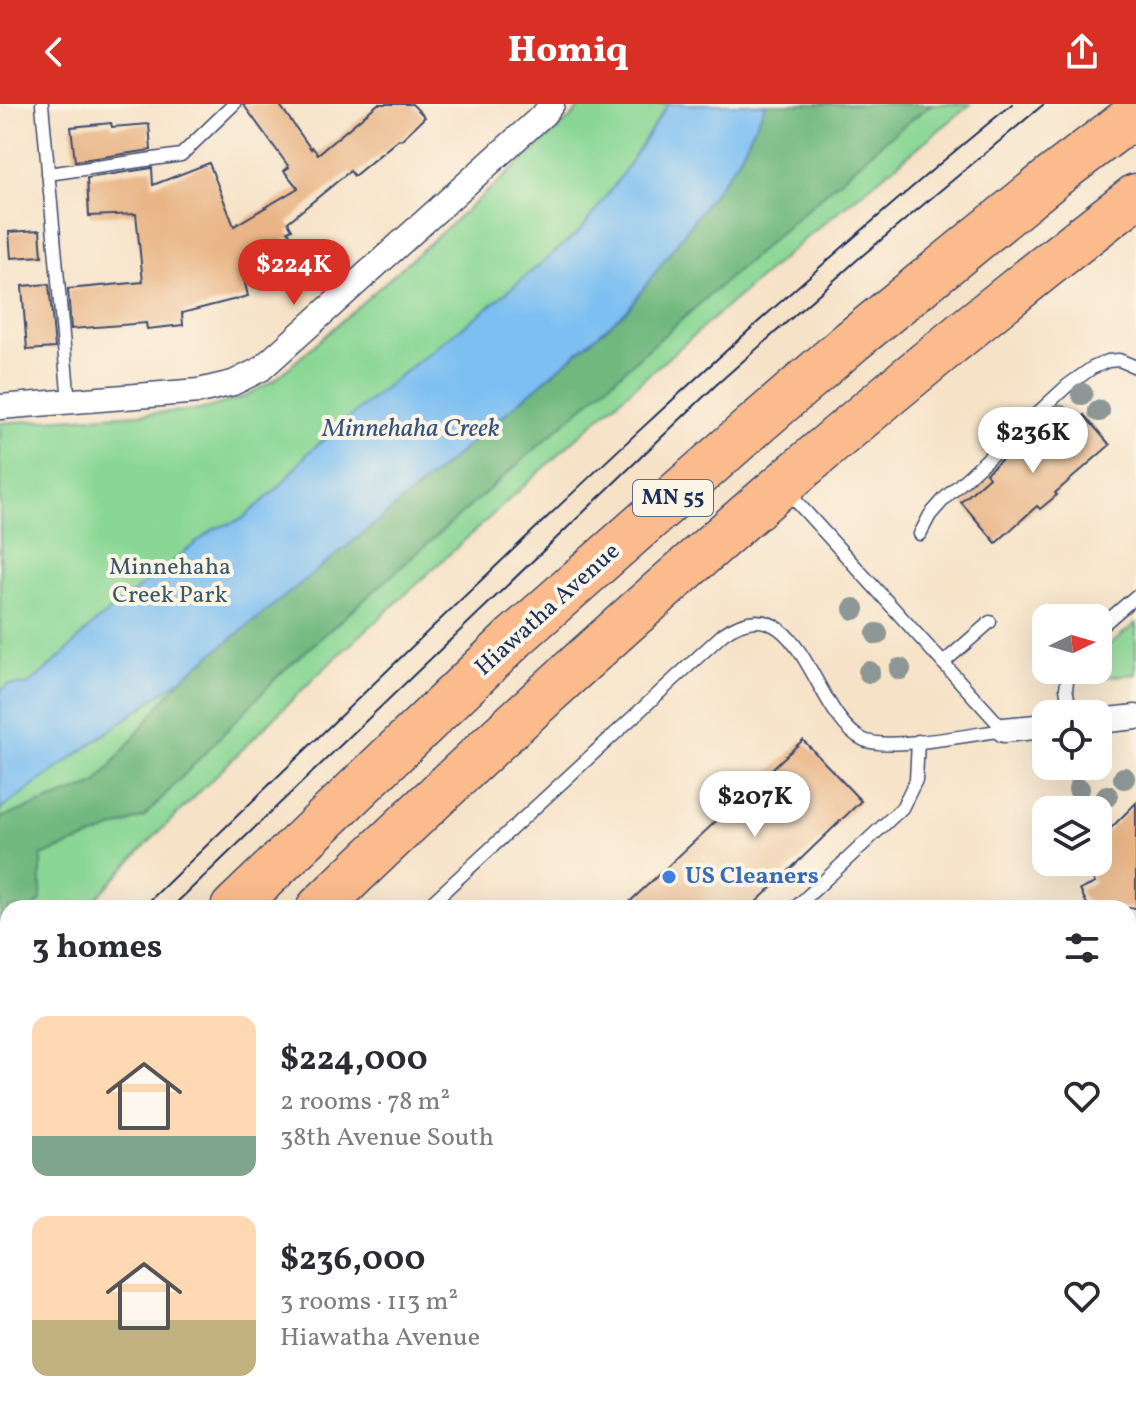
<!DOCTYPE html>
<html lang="en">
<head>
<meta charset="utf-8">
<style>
  body { margin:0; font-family:Vollkorn,serif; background:#f7f7f7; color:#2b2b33; height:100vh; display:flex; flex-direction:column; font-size:30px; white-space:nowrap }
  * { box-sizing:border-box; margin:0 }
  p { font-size:26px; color:#7c7c81 }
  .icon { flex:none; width:44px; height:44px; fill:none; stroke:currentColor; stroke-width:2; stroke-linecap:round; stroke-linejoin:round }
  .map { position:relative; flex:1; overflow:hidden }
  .side { position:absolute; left:0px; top:796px; width:1136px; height:514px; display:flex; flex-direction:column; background:#fff; border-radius:24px 24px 0 0; box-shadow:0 8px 32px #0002 }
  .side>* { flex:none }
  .needle { width:52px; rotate:85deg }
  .fabs { position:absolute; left:1032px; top:500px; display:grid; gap:16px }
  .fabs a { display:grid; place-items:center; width:80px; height:80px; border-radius:16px; background:#fff; box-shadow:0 8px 32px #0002; font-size:40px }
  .price { position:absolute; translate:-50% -68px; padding:0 18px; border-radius:28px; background:#fff; color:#222; font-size:26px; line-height:52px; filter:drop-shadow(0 2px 4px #0008) }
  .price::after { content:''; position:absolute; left:50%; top:48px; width:24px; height:18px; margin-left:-12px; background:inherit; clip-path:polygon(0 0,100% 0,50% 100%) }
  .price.current { background:#d93025; color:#fff }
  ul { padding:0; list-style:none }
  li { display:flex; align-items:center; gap:24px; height:200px; padding:0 32px }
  li span { display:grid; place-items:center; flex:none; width:224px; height:160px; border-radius:16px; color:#555 }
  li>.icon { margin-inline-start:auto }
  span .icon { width:96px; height:96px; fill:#fffc; stroke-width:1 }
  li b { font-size:34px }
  h2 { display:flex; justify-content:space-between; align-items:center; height:96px; padding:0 32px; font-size:34px }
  header { display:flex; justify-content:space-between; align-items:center; height:104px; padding:0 32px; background:#d93025; color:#fff; font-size:36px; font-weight:800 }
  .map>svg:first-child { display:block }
</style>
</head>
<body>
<header><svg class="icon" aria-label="back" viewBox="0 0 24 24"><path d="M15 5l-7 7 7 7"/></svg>Homiq<svg class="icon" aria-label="share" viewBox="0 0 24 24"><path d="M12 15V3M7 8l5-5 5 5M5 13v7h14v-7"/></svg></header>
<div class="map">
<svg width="1136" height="1309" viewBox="0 0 1136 1309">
  <rect width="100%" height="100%" fill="#fcf5e5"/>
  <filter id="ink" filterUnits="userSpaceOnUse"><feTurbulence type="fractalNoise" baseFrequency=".0125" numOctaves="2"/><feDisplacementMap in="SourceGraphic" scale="16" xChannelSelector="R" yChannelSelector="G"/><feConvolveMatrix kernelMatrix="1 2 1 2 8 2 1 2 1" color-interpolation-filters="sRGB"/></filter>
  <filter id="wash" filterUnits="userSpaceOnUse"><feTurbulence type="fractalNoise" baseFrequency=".006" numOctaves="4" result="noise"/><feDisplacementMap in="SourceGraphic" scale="32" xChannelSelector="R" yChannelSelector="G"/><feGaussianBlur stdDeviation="1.8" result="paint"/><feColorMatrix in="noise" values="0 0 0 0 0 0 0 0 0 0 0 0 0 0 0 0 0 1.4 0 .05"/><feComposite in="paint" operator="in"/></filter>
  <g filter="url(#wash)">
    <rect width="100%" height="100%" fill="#f6e2c7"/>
    <g fill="#8ad795" stroke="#52837a" stroke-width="2">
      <path d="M 580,0 L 971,0 L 807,133 L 595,317 L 318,570 L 143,744 L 87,804 L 8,804 L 8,888 L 0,896 L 0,319 L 200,306 L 242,294 L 276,275 L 575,10 Z"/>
      <path d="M 1136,519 L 1136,570 L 1084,575 L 1088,566 L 1098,566 L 1098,552 L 1101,548 Z"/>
    </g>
    <path fill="#6fb87e" stroke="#45746e" stroke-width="2" d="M 766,0 L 932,0 L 883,38 L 280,570 L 144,713 L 41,752 L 41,797 L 33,804 L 8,804 L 8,827 L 0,834 L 0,714 L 96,680 L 181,575 L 385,412 L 628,205 L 738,56 Z"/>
    <path fill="#7dbff2" stroke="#4c77a8" stroke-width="2" d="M 668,0 L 766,0 L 738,56 L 628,205 L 385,412 L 181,575 L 0,706 L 0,588 L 7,581 L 28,581 L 65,549 L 90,523 L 192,442 L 214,425 L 242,415 L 280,382 L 308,349 L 393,277 L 495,198 L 581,126 L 621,72 Z"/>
    <g id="blocks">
      <g fill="#e9b586">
        <path d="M 243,0 L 279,0 L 311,45 L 312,43 L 318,50 L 378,0 L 412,0 L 425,13 L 401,36 L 399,35 L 354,72 L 350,67 L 288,118 L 292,125 L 288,127 L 291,132 L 241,162 L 248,192 L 182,209 L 183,221 L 147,225 L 146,219 L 71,225 L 68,185 L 143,178 L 136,110 L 89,112 L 87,74 L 152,64 L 153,81 L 209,59 L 234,122 L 298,84 L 284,67 L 289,63 Z"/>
        <path d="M 111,19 L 112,23 L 149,20 L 151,46 L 75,57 L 71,23 Z"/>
        <path d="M 40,126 L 42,152 L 11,154 L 9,128 Z"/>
        <path d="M 49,180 L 55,244 L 27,246 L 22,182 Z"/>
        <path d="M 1084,311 L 1110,341 L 1055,389 L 1057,391 L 1040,405 L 1037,402 L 996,439 L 961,398 L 989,373 L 986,369 L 1045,318 L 1059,333 Z"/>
        <path d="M 803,636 L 861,697 L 750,804 L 623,804 Z"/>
        <path d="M 1136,699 L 1136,804 L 1089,804 L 1080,786 L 1095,779 L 1085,758 L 1098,758 L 1098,737 Z"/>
      </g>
    </g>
  </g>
  <g filter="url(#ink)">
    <use href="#blocks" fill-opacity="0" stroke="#3c4a6e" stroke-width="2"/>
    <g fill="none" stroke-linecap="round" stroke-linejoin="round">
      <defs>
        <g id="lane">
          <path d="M 42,0 L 69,298"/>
          <path d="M 48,70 L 181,51 L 234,0"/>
          <path d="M 786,386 L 1004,626"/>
          <path d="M 920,430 L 930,411 L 945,394 L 1068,281 L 1092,264 L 1108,257 L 1119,256 L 1136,263"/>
          <path d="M 1098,525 L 1136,492"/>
          <path d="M 943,559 L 990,518"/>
          <path d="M 1069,566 L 1066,584 L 1071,610"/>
          <path d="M 426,804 L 723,530 C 801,475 812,612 864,636 C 888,647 974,630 1004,626"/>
          <path d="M 795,804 L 902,704 L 916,676 L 918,637"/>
          <path d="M 1128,1123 L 1136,1119"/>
          <path d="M 255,1309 L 263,1302"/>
          <path d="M 741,1309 L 755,1302"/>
        </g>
        <g id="street">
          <path d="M 0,303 L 199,287 L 233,279 L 261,265 L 544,10 L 552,0"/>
          <path d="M 1098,617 L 1136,613"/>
          <path d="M 1004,626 L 1046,622"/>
          <path d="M 37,1302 L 42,1309"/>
        </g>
        <g id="highway">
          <path d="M 233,804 L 515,533 L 740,334 L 852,237 L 1053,73 L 1136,10"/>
          <path d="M 319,804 C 579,553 850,312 1136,92"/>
          <path d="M 0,1033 L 8,1024"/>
          <path d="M 0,1118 L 8,1110"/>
        </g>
      </defs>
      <use href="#lane" stroke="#3c4a6e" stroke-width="15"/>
      <use href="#street" stroke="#3c4a6e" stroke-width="27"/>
      <use href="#highway" stroke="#3c4a6e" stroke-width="47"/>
      <use href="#lane" stroke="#fff" stroke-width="12"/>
      <use href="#street" stroke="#fff" stroke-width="24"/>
      <use href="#highway" stroke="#fbbb8c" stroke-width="44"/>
      <g stroke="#1b2f5e" stroke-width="2">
        <path d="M 142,804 C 426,530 706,249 1012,0"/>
        <path d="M 171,804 L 716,281 L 857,156 L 1044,0"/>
        <path d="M 0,943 L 8,935"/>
        <path d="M 0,971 L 8,963"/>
      </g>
    </g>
    <g fill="#8d9795">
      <circle cx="1082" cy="290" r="11"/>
      <circle cx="1099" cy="307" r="11"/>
      <circle cx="1059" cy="311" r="11"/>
      <circle cx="854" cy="505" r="11"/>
      <circle cx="877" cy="530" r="11"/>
      <circle cx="900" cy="565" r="11"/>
      <circle cx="869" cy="568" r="11"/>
      <circle cx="1124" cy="674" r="11"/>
      <circle cx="1079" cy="685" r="11"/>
      <circle cx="1107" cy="692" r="11"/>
    </g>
  </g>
  <circle fill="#3f7fe0" stroke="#fcf5e5" stroke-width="3" cx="669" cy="773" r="8"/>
  <g text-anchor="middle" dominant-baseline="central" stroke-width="8" stroke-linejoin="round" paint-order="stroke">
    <rect fill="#fcf5e5" stroke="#5e6a86" stroke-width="2" x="633" y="376" width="80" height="36" rx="6"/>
    <g font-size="22" font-weight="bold" fill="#1b2f5e">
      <text x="673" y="394">MN 55</text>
    </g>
    <g font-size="24" fill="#37596c" stroke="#fcf5e5">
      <text x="170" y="464">Minnehaha<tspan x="170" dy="28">Creek Park</tspan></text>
    </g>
    <g font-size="24" fill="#1b2f5e" stroke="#fcf5e5">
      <text transform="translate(548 506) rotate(-42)">Hiawatha Avenue</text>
    </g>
    <g font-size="24" font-weight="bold" fill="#366cbe" stroke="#fcf5e5" text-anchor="start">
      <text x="685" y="773">US Cleaners</text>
    </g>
    <g font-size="26" font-style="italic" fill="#345383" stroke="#fcf5e5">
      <text x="411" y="325">Minnehaha Creek</text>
    </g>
  </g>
</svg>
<div class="fabs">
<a><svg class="needle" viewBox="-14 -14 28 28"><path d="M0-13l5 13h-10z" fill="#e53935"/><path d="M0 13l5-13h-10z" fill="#7c7c81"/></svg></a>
<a><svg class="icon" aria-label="locate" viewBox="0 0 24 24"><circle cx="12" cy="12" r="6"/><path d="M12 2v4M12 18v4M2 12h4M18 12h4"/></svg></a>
<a><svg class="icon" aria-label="layers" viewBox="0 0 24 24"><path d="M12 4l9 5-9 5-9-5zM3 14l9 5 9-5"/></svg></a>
</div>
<b class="price current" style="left:294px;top:203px">$224K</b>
<b class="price" style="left:1033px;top:371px">$236K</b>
<b class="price" style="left:755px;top:735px">$207K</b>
<section class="side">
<h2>3 homes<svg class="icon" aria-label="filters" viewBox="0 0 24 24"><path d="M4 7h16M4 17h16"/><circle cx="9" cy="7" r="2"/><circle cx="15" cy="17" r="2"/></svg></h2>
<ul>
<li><span style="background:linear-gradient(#ffd9b3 75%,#7fa58c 0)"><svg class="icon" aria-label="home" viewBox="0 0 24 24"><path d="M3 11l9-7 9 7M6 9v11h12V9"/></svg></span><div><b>$224,000</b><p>2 rooms · 78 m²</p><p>38th Avenue South</p></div><svg class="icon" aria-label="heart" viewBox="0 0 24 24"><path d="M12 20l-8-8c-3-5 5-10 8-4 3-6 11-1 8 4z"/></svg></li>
<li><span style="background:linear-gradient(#ffd9b3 65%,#c2b280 0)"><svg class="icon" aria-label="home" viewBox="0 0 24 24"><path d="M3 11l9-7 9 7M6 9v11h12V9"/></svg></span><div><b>$236,000</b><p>3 rooms · 113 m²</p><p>Hiawatha Avenue</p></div><svg class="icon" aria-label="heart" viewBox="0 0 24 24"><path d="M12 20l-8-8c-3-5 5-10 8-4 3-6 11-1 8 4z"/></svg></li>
</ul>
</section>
</div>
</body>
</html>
